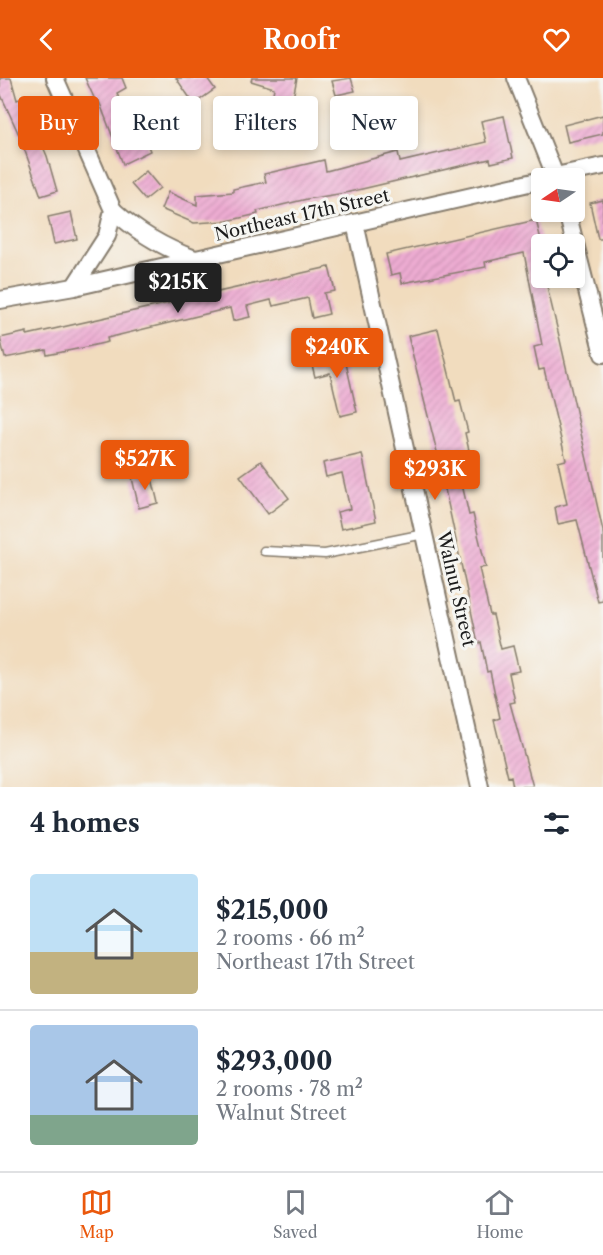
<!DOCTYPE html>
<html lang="en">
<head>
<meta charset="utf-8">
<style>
  body { margin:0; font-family:"Libre Caslon Text",serif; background:#f2f2f3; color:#1f2937; height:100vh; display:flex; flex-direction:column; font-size:22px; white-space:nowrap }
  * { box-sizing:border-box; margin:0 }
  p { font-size:20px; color:#747a83 }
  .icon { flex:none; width:33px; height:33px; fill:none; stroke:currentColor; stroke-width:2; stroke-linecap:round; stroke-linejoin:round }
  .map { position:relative; height:709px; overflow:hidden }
  .sheet { display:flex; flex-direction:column; background:#fff; flex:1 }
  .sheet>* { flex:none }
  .hud { position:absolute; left:18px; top:18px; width:567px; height:54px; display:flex; gap:12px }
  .needle { width:39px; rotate:257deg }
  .buttons { position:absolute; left:531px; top:90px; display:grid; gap:12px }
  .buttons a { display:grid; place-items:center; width:54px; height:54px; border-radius:6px; background:#fff; box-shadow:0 3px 9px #0003; font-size:30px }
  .price { position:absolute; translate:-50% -51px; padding:0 14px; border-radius:6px; background:#ea580c; color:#fff; font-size:20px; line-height:39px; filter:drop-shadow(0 2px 3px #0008) }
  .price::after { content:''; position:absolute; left:50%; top:36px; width:18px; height:14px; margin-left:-9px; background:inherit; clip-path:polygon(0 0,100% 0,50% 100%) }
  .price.current { background:#222; color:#fff }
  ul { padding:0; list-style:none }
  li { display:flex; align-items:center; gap:18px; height:150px; padding:0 30px }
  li+li { border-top:2px solid #e0e1e3 }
  li span { display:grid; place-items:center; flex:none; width:168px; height:120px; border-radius:6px; color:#555 }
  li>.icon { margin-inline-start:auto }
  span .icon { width:72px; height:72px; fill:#fffc; stroke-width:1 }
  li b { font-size:26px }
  h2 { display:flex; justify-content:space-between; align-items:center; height:72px; padding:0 30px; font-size:26px }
  .chip { padding:0 21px; border-radius:6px; background:#fff; box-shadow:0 3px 9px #0003; font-size:21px; line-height:54px }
  .chip.current { background:#ea580c; color:#fff }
  header { display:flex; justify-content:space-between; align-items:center; height:78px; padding:0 30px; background:#ea580c; color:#fff; font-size:27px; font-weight:600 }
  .tab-bar { display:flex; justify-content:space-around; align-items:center; height:84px; border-top:2px solid #e0e1e3; background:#fff; font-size:16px; color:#747a83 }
  .tab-bar a { display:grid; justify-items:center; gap:3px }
  .tab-bar .current { color:#ea580c }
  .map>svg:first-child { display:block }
</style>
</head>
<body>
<header><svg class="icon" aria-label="back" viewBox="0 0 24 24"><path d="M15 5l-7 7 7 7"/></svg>Roofr<svg class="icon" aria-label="heart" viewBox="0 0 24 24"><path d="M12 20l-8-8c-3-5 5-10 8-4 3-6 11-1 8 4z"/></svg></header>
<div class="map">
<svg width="603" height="709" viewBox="0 0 603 709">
  <defs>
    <pattern id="building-hatch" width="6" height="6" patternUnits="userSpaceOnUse" patternTransform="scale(1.5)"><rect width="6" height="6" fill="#edacd2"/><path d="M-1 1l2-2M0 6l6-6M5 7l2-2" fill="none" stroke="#cb93b4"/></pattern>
  </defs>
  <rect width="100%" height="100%" fill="#f6f6f2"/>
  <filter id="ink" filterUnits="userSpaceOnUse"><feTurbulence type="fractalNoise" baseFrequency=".0167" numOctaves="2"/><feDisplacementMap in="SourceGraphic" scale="12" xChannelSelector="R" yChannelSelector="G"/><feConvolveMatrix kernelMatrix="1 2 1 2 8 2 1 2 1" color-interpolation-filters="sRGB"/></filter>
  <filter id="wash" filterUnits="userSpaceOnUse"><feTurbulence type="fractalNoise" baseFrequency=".008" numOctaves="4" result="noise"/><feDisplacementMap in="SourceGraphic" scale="24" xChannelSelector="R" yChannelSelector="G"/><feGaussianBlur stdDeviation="1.35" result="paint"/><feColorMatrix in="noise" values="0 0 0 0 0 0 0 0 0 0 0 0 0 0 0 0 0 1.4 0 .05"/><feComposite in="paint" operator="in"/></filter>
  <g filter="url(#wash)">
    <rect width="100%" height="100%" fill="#f1dcbe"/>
    <g id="blocks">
      <g fill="url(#building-hatch)">
        <path d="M 0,0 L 11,0 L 17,22 L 22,20 L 47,78 L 57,113 L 41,118 L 20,59 L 0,15 Z"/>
        <path d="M 85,0 L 122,0 L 126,10 L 117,15 L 127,42 L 136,38 L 150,73 L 123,86 L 99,23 L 96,24 Z"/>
        <path d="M 176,0 L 207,0 L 215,11 L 194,26 Z"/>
        <path d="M 252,0 L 297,0 L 292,25 L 272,21 L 274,10 L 251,3 Z"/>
        <path d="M 351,0 L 355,13 L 336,17 L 332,3 Z"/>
        <path d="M 603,37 L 603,56 L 568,64 L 564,47 Z"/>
        <path d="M 504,38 L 513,80 L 491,85 L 490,81 L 345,115 L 307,121 L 257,133 L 258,136 L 227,143 L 194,145 L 161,131 L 168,114 L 197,127 L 197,117 L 233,114 L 233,111 L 266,104 L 264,96 L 324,82 L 326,93 L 398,74 L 400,84 L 486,64 L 481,43 Z"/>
        <path d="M 146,93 L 160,110 L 145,122 L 131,106 Z"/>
        <path d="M 603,122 L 603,161 L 598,161 L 590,125 Z"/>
        <path d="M 71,134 L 77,161 L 54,166 L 48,139 Z"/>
        <path d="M 536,142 L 542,166 L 542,200 L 545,200 L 560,262 L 603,453 L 603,523 L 598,524 L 577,442 L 558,446 L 555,429 L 567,426 L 558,384 L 566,382 L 544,291 L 539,292 L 534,269 L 542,267 L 524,175 L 485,184 L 486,189 L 402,205 L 400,195 L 391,197 L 386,176 Z"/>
        <path d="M 329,189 L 335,213 L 324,215 L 329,236 L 312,240 L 308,220 L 273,228 L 271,222 L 247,228 L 250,239 L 233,243 L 230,230 L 107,260 L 108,264 L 82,270 L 47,277 L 46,272 L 5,280 L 0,260 L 27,254 L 27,257 Z"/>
        <path d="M 438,251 L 456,324 L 460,323 L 468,354 L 465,355 L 473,390 L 459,393 L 469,437 L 473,436 L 486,489 L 479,490 L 490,537 L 493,537 L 501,571 L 513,568 L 519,593 L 509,595 L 515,624 L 510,625 L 533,709 L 513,709 L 511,698 L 508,699 L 494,642 L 500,640 L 490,593 L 487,594 L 481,564 L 478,565 L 437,374 L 408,258 Z"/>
        <path d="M 343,272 L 357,334 L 340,338 L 330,295 L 315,299 L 310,279 Z"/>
        <path d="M 362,376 L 376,443 L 341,451 L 337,434 L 350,431 L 342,395 L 326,399 L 323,385 Z"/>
        <path d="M 261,383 L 289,420 L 268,436 L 240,398 Z"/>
        <path d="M 151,396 L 158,425 L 139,430 L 132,400 Z"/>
      </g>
    </g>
  </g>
  <g filter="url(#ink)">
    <use href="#blocks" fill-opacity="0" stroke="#867c6d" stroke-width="1.5"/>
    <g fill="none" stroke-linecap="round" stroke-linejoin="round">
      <defs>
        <path id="service" d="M 264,473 L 325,476 L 424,456"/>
        <g id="minor">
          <path d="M 55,0 L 113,132 L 107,158 L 74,209"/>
          <path d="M 516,0 L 556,100"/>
          <path d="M 546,100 L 603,88"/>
          <path d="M 113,132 C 138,155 164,170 195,181"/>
          <path d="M 567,134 L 603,276"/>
          <path d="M 355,145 L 480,709"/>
          <path d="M 0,222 L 74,209 L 542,102"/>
        </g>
      </defs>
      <use href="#service" stroke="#867c6d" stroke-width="11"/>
      <use href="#minor" stroke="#867c6d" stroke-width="20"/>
      <use href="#service" stroke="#fff" stroke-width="8"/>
      <use href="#minor" stroke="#fff" stroke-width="16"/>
    </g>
  </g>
  <g text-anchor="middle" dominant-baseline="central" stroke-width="6" stroke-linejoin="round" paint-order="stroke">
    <g font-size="18" fill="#1c1c1c" stroke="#f6f6f2">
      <text transform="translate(302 137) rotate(-13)">Northeast 17th Street</text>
      <text transform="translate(456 511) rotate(77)">Walnut Street</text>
    </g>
  </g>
</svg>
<div class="buttons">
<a><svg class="needle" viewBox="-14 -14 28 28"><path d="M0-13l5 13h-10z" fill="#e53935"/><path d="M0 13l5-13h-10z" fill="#747a83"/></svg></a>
<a><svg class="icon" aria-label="locate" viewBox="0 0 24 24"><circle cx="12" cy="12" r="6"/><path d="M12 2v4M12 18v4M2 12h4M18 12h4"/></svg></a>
</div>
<b class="price current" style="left:178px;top:236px">$215K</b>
<b class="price" style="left:337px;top:301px">$240K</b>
<b class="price" style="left:145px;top:413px">$527K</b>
<b class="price" style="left:435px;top:423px">$293K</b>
<div class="hud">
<a class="chip current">Buy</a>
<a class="chip">Rent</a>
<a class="chip">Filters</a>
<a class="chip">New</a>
</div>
</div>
<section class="sheet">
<h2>4 homes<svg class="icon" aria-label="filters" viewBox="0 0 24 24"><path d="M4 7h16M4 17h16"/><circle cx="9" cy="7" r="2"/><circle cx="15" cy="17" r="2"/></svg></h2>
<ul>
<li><span style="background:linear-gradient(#bfe0f5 65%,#c2b280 0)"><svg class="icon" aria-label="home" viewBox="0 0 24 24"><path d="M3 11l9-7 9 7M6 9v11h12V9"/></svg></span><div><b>$215,000</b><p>2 rooms · 66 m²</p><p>Northeast 17th Street</p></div></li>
<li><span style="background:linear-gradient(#a9c7e8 75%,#7fa58c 0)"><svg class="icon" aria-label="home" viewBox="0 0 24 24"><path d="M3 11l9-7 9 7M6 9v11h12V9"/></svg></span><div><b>$293,000</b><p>2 rooms · 78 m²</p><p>Walnut Street</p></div></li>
</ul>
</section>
<nav class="tab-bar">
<a class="current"><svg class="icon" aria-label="map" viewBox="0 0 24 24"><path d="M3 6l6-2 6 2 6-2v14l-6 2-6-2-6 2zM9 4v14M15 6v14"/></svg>Map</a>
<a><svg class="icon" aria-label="saved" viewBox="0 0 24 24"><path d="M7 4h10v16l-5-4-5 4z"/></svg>Saved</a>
<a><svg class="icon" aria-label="home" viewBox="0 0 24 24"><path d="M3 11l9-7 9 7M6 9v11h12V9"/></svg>Home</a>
</nav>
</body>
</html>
